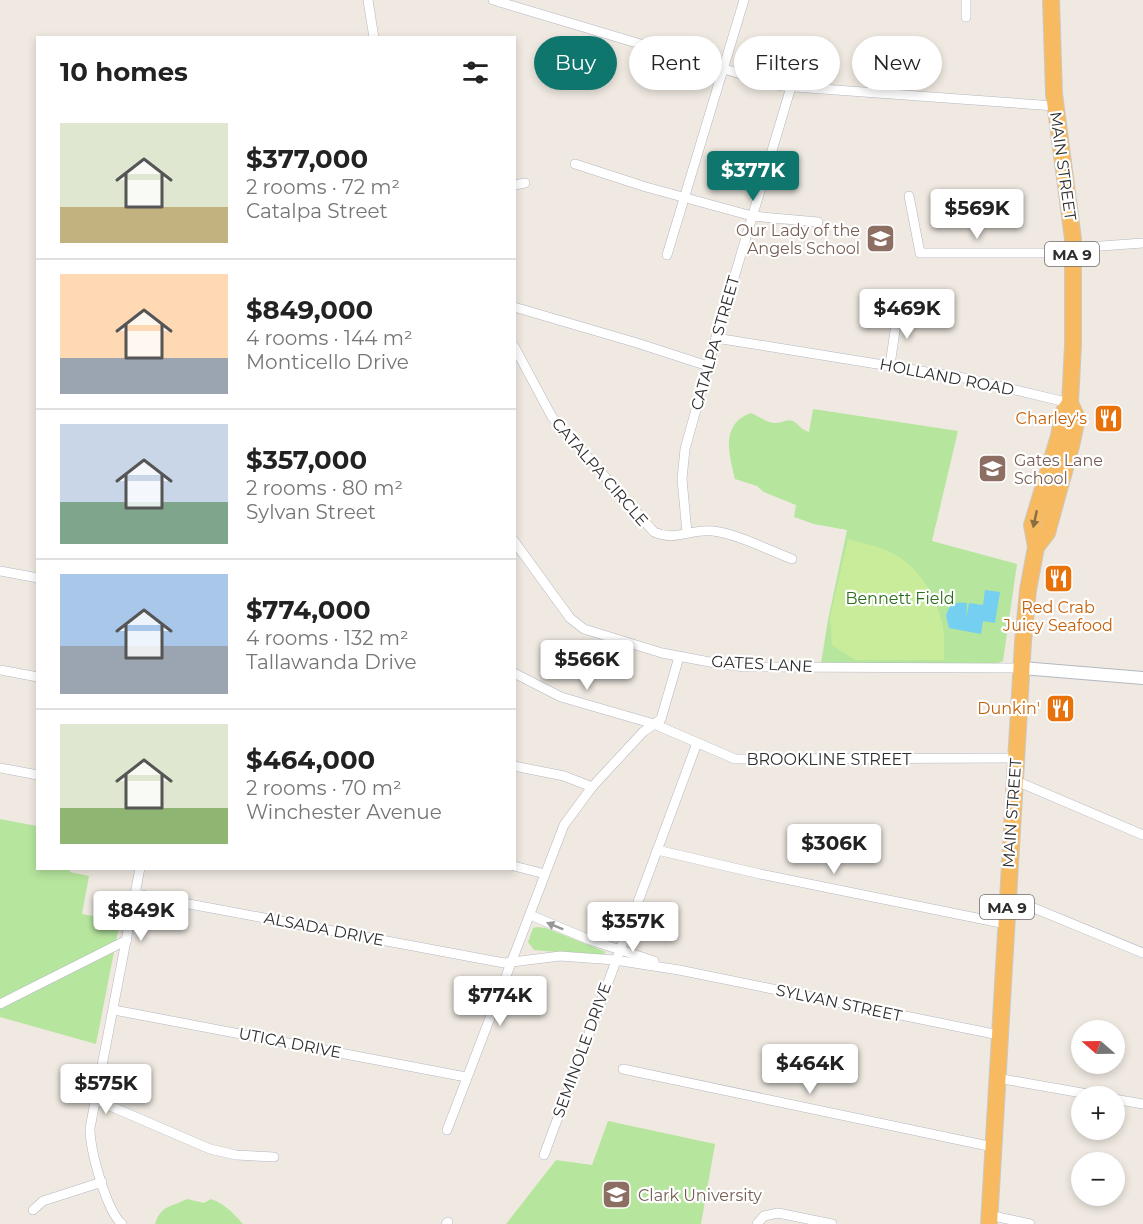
<!DOCTYPE html>
<html lang="en">
<head>
<meta charset="utf-8">
<style>
  body { margin:0; font-family:Montserrat,sans-serif; background:#f2f2f2; color:#222; height:100vh; display:flex; flex-direction:column; font-size:22px; white-space:nowrap }
  * { box-sizing:border-box; margin:0 }
  p { font-size:20px; color:#767676 }
  .icon { flex:none; width:33px; height:33px; fill:none; stroke:currentColor; stroke-width:2; stroke-linecap:round; stroke-linejoin:round }
  .map { position:relative; flex:1; overflow:hidden }
  .side { position:absolute; left:36px; top:36px; width:480px; height:834px; display:flex; flex-direction:column; background:#fff; border-radius:0px; box-shadow:0 3px 9px #0003 }
  .side>* { flex:none }
  .banner { position:absolute; left:534px; top:36px; width:519px; height:54px; display:flex; gap:12px }
  .needle { width:39px; rotate:290deg }
  .tools { position:absolute; left:1071px; top:1020px; display:grid; gap:12px }
  .tools a { display:grid; place-items:center; width:54px; height:54px; border-radius:50%; background:#fff; box-shadow:0 3px 9px #0003; font-size:30px }
  .price { position:absolute; translate:-50% -51px; padding:0 14px; border-radius:6px; background:#fff; color:#222; font-size:20px; line-height:39px; filter:drop-shadow(0 2px 3px #0008) }
  .price::after { content:''; position:absolute; left:50%; top:36px; width:18px; height:14px; margin-left:-9px; background:inherit; clip-path:polygon(0 0,100% 0,50% 100%) }
  .price.current { background:#0f766e; color:#fff }
  ul { padding:0; list-style:none }
  li { display:flex; align-items:center; gap:18px; height:150px; padding:0 24px }
  li+li { border-top:2px solid #e0e0e0 }
  li span { display:grid; place-items:center; flex:none; width:168px; height:120px; border-radius:0px; color:#555 }
  li>.icon { margin-inline-start:auto }
  span .icon { width:72px; height:72px; fill:#fffc; stroke-width:1 }
  li b { font-size:26px }
  h2 { display:flex; justify-content:space-between; align-items:center; height:72px; padding:0 24px; font-size:26px }
  .pill { padding:0 21px; border-radius:27px; background:#fff; box-shadow:0 3px 9px #0003; font-size:21px; line-height:54px }
  .pill.current { background:#0f766e; color:#fff }
  .map>svg:first-child { display:block }
</style>
</head>
<body>
<div class="map">
<svg width="1143" height="1224" viewBox="0 0 1143 1224">
  <rect width="100%" height="100%" fill="#efe9e1"/>
  <g fill="#b6e59e">
    <path d="M 813,409 L 958,431 L 932,541 L 1017,564 L 1003,661 L 998,663 L 821,663 L 828,620 L 847,530 L 814,524 L 794,517 L 796,505 L 764,492 L 757,486 L 735,479 C 729,455 720,424 751,413 C 758,416 766,422 774,423 C 781,424 786,418 793,421 C 799,424 801,430 809,432 Z"/>
    <path d="M 0,819 L 37,826 L 38,868 L 70,869 L 70,872 L 89,876 L 82,914 L 120,921 L 96,1044 L 0,1017 Z"/>
    <path d="M 537,927 L 546,928 L 606,952 L 601,956 L 534,950 L 528,942 L 533,928 Z"/>
    <path d="M 608,1121 L 715,1144 L 701,1224 L 506,1224 L 556,1160 L 592,1165 Z"/>
    <path d="M 187,1199 L 204,1203 L 211,1199 C 225,1204 233,1213 243,1224 L 155,1224 C 162,1204 170,1208 187,1199 Z"/>
  </g>
  <path fill="#c9ec9a" d="M 848,539 C 863,543 878,546 892,553 C 918,566 936,595 942,623 C 945,635 944,648 944,660 L 855,660 L 832,645 L 830,617 Z"/>
  <path fill="#75cff0" d="M 985,590 L 1000,592 L 995,623 L 983,621 L 981,634 L 949,628 L 946,616 C 949,604 955,601 967,603 L 966,619 L 969,603 L 983,605 Z"/>
  <g fill="none" stroke-linecap="round" stroke-linejoin="round">
    <defs>
      <g id="minor">
        <path d="M 368,0 L 374,38"/>
        <path d="M 493,0 L 781,86 L 1055,106"/>
        <path d="M 966,17 L 966,0"/>
        <path d="M 575,164 L 646,187 L 752,216 L 818,222"/>
        <path d="M 514,185 L 525,183"/>
        <path d="M 909,196 L 920,253 L 1056,253 L 1087,247 L 1143,243"/>
        <path d="M 667,255 L 744,0"/>
        <path d="M 514,307 L 637,343 L 708,366"/>
        <path d="M 716,338 L 970,379 L 1070,403"/>
        <path d="M 514,346 L 552,417 L 654,532 C 675,542 692,528 713,531 C 738,534 768,550 792,559"/>
        <path d="M 890,365 L 898,310"/>
        <path d="M 687,533 L 682,479 L 685,449 L 716,338 L 791,87"/>
        <path d="M 514,541 L 570,618 L 584,629 L 662,653 L 715,663 L 744,667 L 1022,668"/>
        <path d="M 0,571 L 38,578"/>
        <path d="M 0,670 L 38,677"/>
        <path d="M 514,673 L 561,697 L 654,724 L 735,759 L 1016,758"/>
        <path d="M 514,766 L 564,776 L 592,787"/>
        <path d="M 0,768 L 38,775"/>
        <path d="M 1014,780 L 1143,835"/>
        <path d="M 657,850 L 760,874 L 1006,924"/>
        <path d="M 514,866 L 545,874"/>
        <path d="M 136,894 L 504,963 L 560,956 L 615,960 L 679,970 L 999,1035"/>
        <path d="M 1007,897 L 1143,953"/>
        <path d="M 530,915 L 590,940 L 654,961"/>
        <path d="M 0,1004 L 127,940"/>
        <path d="M 114,1010 L 466,1077"/>
        <path d="M 623,1069 L 993,1147"/>
        <path d="M 997,1078 L 1099,1096"/>
        <path d="M 1114,1099 L 1143,1104"/>
        <path d="M 96,1100 L 210,1149 L 236,1155 L 274,1157"/>
        <path d="M 447,1130 L 564,825 L 592,787 L 643,732 L 661,719 L 679,657"/>
        <path d="M 544,1155 L 697,743"/>
        <path d="M 33,1210 L 43,1201 L 102,1182"/>
        <path d="M 989,1215 L 1030,1224"/>
        <path d="M 122,1224 C 106,1210 90,1150 90,1128 L 140,868"/>
        <path d="M 446,1224 L 448,1222"/>
        <path d="M 757,1224 L 764,1216 L 778,1213 L 832,1224"/>
      </g>
      <path id="tertiary" d="M 1022,668 L 1143,678"/>
      <g id="trunk">
        <path d="M 1036,547 L 1047,533 L 1071,446 L 1077,418 L 1070,403 L 1073,345 L 1073,239 L 1054,94 L 1051,0"/>
        <path d="M 989,1224 L 1023,642 L 1028,590 L 1036,547 L 1032,525 L 1059,436 L 1063,413 L 1070,403"/>
      </g>
    </defs>
    <use href="#minor" stroke="#b4b7c1" stroke-width="10"/>
    <use href="#tertiary" stroke="#b4b7c1" stroke-width="14"/>
    <use href="#trunk" stroke="#c9c9c9" stroke-width="18"/>
    <use href="#minor" stroke="#fff" stroke-width="9"/>
    <use href="#tertiary" stroke="#fff" stroke-width="12"/>
    <use href="#trunk" stroke="#f8ba60" stroke-width="16"/>
  </g>
  <defs><path id="oneway-solid" d="M-6-.8H1V-3.2L6.5 0L1 3.2V.8H-6Z" transform="scale(1.5)"/></defs>
  <use fill="#896d44" href="#oneway-solid" transform="translate(1035 519) rotate(102)"/>
  <use fill="#969696" href="#oneway-solid" transform="translate(555 926) rotate(-158)"/>
  <defs>
    <symbol id="school-square" viewBox="-11 -11 22 22"><rect x="-9" y="-9" width="18" height="18" rx="4" fill="#8d6e63" stroke="#fff"/><path d="M0-5L7-2L0 1L-7-2ZM-4 1L0 2.5L4 1V4Q0 6-4 4Z" fill="#fff"/></symbol>
    <symbol id="restaurant-square" viewBox="-11 -11 22 22"><rect x="-9" y="-9" width="18" height="18" rx="4" fill="#e8710a" stroke="#fff"/><path d="M-5-6h1v4h1v-4h1v4h1v-4h1v5L-1.5 .5V6h-2V.5L-5-1ZM5-6V6H3V1.5H1.5Q1.5-4 5-6Z" fill="#fff"/></symbol>
    <symbol id="university-square" viewBox="-11 -11 22 22"><rect x="-9" y="-9" width="18" height="18" rx="4" fill="#8d6e63" stroke="#fff"/><path d="M0-5L7-2L0 1L-7-2ZM-4 1L0 2.5L4 1V4Q0 6-4 4Z" fill="#fff"/></symbol>
  </defs>
  <g fill-rule="evenodd">
    <use href="#school-square" x="864" y="222" width="33" height="33"/>
    <use href="#restaurant-square" x="1092" y="402" width="33" height="33"/>
    <use href="#school-square" x="976" y="452" width="33" height="33"/>
    <use href="#restaurant-square" x="1042" y="562" width="33" height="33"/>
    <use href="#restaurant-square" x="1044" y="692" width="33" height="33"/>
    <use href="#university-square" x="600" y="1178" width="33" height="33"/>
  </g>
  <g text-anchor="middle" dominant-baseline="central" stroke-width="4.5" stroke-linejoin="round" paint-order="stroke">
    <g fill="#fff" stroke="#6d6d6d" stroke-width="1.5">
      <rect x="1045" y="242" width="54" height="24" rx="4.5"/>
      <rect x="980" y="895" width="54" height="24" rx="4.5"/>
    </g>
    <g font-size="15" font-weight="bold" fill="#2e2e2e">
      <text x="1072" y="254">MA 9</text>
      <text x="1007" y="907">MA 9</text>
    </g>
    <g font-size="16" fill="#2e2e2e" stroke="#fff">
      <text transform="translate(1063 166) rotate(82)">MAIN STREET</text>
      <text transform="translate(715 343) rotate(-74)">CATALPA STREET</text>
      <text transform="translate(947 377) rotate(11)">HOLLAND ROAD</text>
      <text transform="translate(600 472) rotate(49)">CATALPA CIRCLE</text>
      <text transform="translate(762 664) rotate(3)">GATES LANE</text>
      <text x="829" y="759">BROOKLINE STREET</text>
      <text transform="translate(1012 813) rotate(-86)">MAIN STREET</text>
      <text transform="translate(324 929) rotate(11)">ALSADA DRIVE</text>
      <text transform="translate(839 1003) rotate(12)">SYLVAN STREET</text>
      <text transform="translate(290 1043) rotate(11)">UTICA DRIVE</text>
      <text transform="translate(582 1050) rotate(-70)">SEMINOLE DRIVE</text>
    </g>
    <g font-size="16" fill="#785e54" stroke="#fff" text-anchor="start">
      <text x="860" y="230" text-anchor="end">Our Lady of the<tspan x="860" dy="18">Angels School</tspan></text>
      <text x="1014" y="460">Gates Lane<tspan x="1014" dy="18">School</tspan></text>
      <text x="638" y="1195">Clark University</text>
    </g>
    <g font-size="16" fill="#c56008" stroke="#fff" text-anchor="end">
      <text x="1087" y="418">Charley's</text>
      <text x="1058" y="607" text-anchor="middle">Red Crab<tspan x="1058" dy="18">Juicy Seafood</tspan></text>
      <text x="1040" y="708">Dunkin'</text>
    </g>
    <g font-size="16" fill="#2c6e1b" stroke="#fff">
      <text x="900" y="598">Bennett Field</text>
    </g>
  </g>
</svg>
<div class="tools">
<a><svg class="needle" viewBox="-14 -14 28 28"><path d="M0-13l5 13h-10z" fill="#e53935"/><path d="M0 13l5-13h-10z" fill="#767676"/></svg></a>
<a>+</a>
<a>−</a>
</div>
<b class="price current" style="left:753px;top:202px">$377K</b>
<b class="price" style="left:977px;top:240px">$569K</b>
<b class="price" style="left:907px;top:340px">$469K</b>
<b class="price" style="left:587px;top:691px">$566K</b>
<b class="price" style="left:834px;top:875px">$306K</b>
<b class="price" style="left:141px;top:942px">$849K</b>
<b class="price" style="left:633px;top:953px">$357K</b>
<b class="price" style="left:500px;top:1027px">$774K</b>
<b class="price" style="left:810px;top:1095px">$464K</b>
<b class="price" style="left:106px;top:1115px">$575K</b>
<div class="banner">
<a class="pill current">Buy</a>
<a class="pill">Rent</a>
<a class="pill">Filters</a>
<a class="pill">New</a>
</div>
<section class="side">
<h2>10 homes<svg class="icon" aria-label="filters" viewBox="0 0 24 24"><path d="M4 7h16M4 17h16"/><circle cx="9" cy="7" r="2"/><circle cx="15" cy="17" r="2"/></svg></h2>
<ul>
<li><span style="background:linear-gradient(#dfe7d0 70%,#c2b280 0)"><svg class="icon" aria-label="home" viewBox="0 0 24 24"><path d="M3 11l9-7 9 7M6 9v11h12V9"/></svg></span><div><b>$377,000</b><p>2 rooms · 72 m²</p><p>Catalpa Street</p></div></li>
<li><span style="background:linear-gradient(#ffd9b3 70%,#9aa5b1 0)"><svg class="icon" aria-label="home" viewBox="0 0 24 24"><path d="M3 11l9-7 9 7M6 9v11h12V9"/></svg></span><div><b>$849,000</b><p>4 rooms · 144 m²</p><p>Monticello Drive</p></div></li>
<li><span style="background:linear-gradient(#c9d6e8 65%,#7fa58c 0)"><svg class="icon" aria-label="home" viewBox="0 0 24 24"><path d="M3 11l9-7 9 7M6 9v11h12V9"/></svg></span><div><b>$357,000</b><p>2 rooms · 80 m²</p><p>Sylvan Street</p></div></li>
<li><span style="background:linear-gradient(#a9c7e8 60%,#9aa5b1 0)"><svg class="icon" aria-label="home" viewBox="0 0 24 24"><path d="M3 11l9-7 9 7M6 9v11h12V9"/></svg></span><div><b>$774,000</b><p>4 rooms · 132 m²</p><p>Tallawanda Drive</p></div></li>
<li><span style="background:linear-gradient(#dfe7d0 70%,#8fb573 0)"><svg class="icon" aria-label="home" viewBox="0 0 24 24"><path d="M3 11l9-7 9 7M6 9v11h12V9"/></svg></span><div><b>$464,000</b><p>2 rooms · 70 m²</p><p>Winchester Avenue</p></div></li>
</ul>
</section>
</div>
</body>
</html>
